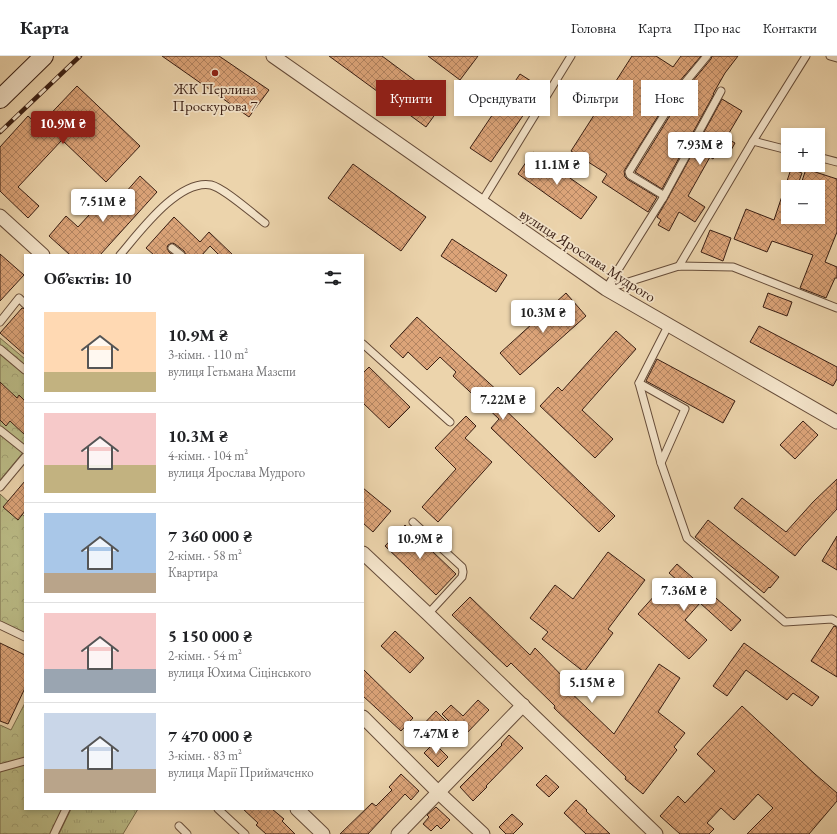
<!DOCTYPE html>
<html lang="uk">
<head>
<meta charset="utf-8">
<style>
  body { margin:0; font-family:"EB Garamond",serif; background:#f6f6f6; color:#202124; height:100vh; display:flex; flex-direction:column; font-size:15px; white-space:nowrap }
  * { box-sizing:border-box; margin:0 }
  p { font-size:13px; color:#757577 }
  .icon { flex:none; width:22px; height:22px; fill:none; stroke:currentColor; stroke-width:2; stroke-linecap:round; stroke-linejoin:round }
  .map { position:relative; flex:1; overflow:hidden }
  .drawer { position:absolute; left:24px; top:198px; width:340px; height:556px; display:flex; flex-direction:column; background:#fff; border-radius:0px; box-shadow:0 2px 6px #0003 }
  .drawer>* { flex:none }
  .top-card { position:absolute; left:376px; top:24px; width:380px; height:36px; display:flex; gap:8px }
  .fabs { position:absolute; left:781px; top:72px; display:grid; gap:8px }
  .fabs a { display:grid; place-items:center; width:44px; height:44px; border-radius:0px; background:#fff; box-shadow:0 2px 6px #0003; font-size:20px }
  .price { position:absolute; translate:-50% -34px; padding:0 9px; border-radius:4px; background:#fff; color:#222; font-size:13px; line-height:26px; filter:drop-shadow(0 1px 2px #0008) }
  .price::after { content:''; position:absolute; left:50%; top:24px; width:12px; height:9px; margin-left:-6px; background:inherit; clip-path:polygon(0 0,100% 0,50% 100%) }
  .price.current { background:#8f2418; color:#fff }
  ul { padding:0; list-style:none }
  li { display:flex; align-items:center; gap:12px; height:100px; padding:0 20px }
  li+li { border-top:1px solid #e0e0e0 }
  li span { display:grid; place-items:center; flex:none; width:112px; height:80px; border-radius:0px; color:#555 }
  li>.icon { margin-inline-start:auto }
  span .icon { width:48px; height:48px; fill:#fffc; stroke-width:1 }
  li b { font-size:17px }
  h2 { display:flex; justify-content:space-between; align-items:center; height:48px; padding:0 20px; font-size:17px }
  .chip { padding:0 14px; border-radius:0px; background:#fff; box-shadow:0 2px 6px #0003; font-size:14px; line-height:36px }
  .chip.current { background:#8f2418; color:#fff }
  header { display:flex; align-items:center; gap:24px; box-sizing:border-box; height:56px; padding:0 20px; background:#fff; border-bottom:1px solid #e0e0e0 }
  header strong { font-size:19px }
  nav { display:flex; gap:22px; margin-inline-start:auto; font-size:14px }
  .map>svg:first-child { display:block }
</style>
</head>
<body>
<header>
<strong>Карта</strong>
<nav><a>Головна</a><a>Карта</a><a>Про нас</a><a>Контакти</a></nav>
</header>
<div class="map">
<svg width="837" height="778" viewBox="0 0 837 778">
  <defs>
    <pattern id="grass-tufts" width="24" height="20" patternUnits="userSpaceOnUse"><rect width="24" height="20" fill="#bbbc87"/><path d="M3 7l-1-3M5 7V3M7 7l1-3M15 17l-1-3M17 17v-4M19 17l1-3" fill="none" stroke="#a2a174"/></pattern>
    <pattern id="forest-crowns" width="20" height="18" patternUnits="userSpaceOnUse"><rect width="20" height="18" fill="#bbbc87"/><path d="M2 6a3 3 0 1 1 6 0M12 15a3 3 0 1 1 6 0" fill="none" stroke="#a2a174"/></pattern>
    <pattern id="building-cross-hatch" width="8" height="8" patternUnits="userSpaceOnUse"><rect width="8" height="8" fill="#dca479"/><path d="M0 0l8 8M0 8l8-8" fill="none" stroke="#b38562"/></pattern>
  </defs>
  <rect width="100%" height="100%" fill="#ecd4ac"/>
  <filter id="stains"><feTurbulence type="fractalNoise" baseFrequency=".005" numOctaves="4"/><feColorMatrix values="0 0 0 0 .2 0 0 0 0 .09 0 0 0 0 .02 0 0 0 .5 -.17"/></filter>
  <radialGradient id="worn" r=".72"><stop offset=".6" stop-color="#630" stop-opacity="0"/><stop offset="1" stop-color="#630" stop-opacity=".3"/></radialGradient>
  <path fill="url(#grass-tufts)" stroke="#7a6d4d" d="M 71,753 L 138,753 L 123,778 L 59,778 Z"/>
  <g fill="url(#forest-crowns)" stroke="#7a6d4d">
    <path d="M 0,282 L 25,303 L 25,394 L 0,424 Z"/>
    <path d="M 0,438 L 25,461 L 25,579 L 0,566 Z"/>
    <path d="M 25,647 L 25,753 L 66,753 L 54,778 L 0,778 L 0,669 L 11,674 Z"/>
  </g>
  <g fill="url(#building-cross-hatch)" stroke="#391e13">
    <path d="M 162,0 L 219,0 L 269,34 L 249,61 Z"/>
    <path d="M 329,0 L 382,0 L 444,46 L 426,71 Z"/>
    <path d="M 428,0 L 478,0 L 460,24 Z"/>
    <path d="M 632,0 L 656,0 L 673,11 L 681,0 L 701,0 L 679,26 L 624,115 L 625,121 L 627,123 L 657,141 L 648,156 L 602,126 L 607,118 L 571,95 Z"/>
    <path d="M 712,0 L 738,0 L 725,17 L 713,38 L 714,38 L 662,133 L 635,116 L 687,32 L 711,3 Z"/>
    <path d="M 520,18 L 542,32 L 491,106 L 470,92 Z"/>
    <path d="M 77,30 L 140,90 L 106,126 L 62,84 L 18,131 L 39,150 L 28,162 L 0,135 L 0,91 L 28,60 L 39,70 Z"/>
    <path d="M 722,43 L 742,55 L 726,82 L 735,87 L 730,96 L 721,91 L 713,103 L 710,101 L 688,140 L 705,151 L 695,166 L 679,156 L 669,175 L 658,169 L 661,164 L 657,161 L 667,144 Z"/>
    <path d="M 533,96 L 597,141 L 581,163 L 518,118 Z"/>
    <path d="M 353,108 L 426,161 L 401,195 L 328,142 Z"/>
    <path d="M 791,113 L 802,117 L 797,131 L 788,131 L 788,161 L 818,161 L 818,131 L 802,125 L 806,113 L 837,123 L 837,176 L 825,206 L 837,211 L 837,222 L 835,222 L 826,242 L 800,232 L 813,199 L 772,185 L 767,196 L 734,183 L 746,153 L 774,164 Z"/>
    <path d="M 140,120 L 157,136 L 100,199 L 70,199 L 49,180 L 66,160 L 78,171 L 101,146 L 110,154 Z"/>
    <path d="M 174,161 L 200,186 L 209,176 L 233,199 L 219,199 L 210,190 L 202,199 L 186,199 L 184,195 L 175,188 L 172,187 L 168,189 L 167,192 L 169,196 L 173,199 L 154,199 L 146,192 Z"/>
    <path d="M 710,174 L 731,182 L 723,205 L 701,196 Z"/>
    <path d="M 452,183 L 507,219 L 496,236 L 441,200 Z"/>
    <path d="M 0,198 L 24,219 L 0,245 Z"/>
    <path d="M 566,237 L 586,260 L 520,319 L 500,297 Z"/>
    <path d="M 768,237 L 792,246 L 787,260 L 763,251 Z"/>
    <path d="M 22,252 L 25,253 L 25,299 L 0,277 Z"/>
    <path d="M 417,261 L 500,337 L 494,343 L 615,460 L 599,476 L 491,372 L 499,363 L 453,320 L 456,316 L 440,301 L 427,314 L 408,296 L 403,302 L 390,290 Z"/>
    <path d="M 759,270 L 837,311 L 837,323 L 833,330 L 750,286 Z"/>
    <path d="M 616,275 L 636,293 L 582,354 L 613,383 L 595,402 L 540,350 L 558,331 L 562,335 Z"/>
    <path d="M 657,303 L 735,345 L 723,367 L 646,325 Z"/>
    <path d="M 369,311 L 410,351 L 389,372 L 363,347 L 363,317 Z"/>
    <path d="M 0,326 L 17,342 L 19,339 L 25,345 L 25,379 L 10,365 L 6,370 L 0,364 Z"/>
    <path d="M 466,360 L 476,370 L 465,382 L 492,406 L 438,466 L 422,451 L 456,413 L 435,392 Z"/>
    <path d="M 803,365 L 818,379 L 795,403 L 780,389 Z"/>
    <path d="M 837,423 L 837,453 L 803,490 L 795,500 L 734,452 L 742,442 L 786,476 L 813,446 Z"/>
    <path d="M 25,425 L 25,455 L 18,464 L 3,451 Z"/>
    <path d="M 363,432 L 391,455 L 373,476 L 363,467 Z"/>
    <path d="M 708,464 L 779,521 L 770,532 L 769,531 L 764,537 L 695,481 Z"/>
    <path d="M 405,469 L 456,518 L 436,539 L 385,490 Z"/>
    <path d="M 837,480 L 837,514 L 822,505 Z"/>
    <path d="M 608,496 L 645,524 L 608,573 L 613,577 L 584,616 L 542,583 L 548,576 L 530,562 L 555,529 L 573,543 Z"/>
    <path d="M 677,508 L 741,564 L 731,575 L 700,547 L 685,564 L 707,584 L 689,603 L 638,558 L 656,538 L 660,542 L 677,524 L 669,517 Z"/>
    <path d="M 470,541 L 530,599 L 535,592 L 568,626 L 564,630 L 614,678 L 659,608 L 680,622 L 658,656 L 685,677 L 674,691 L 677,694 L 643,738 L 625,723 L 626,721 L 554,652 L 555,650 L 511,607 L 507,611 L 452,559 Z"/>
    <path d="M 834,570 L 837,571 L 837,621 L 811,605 Z"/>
    <path d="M 395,575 L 424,602 L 410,617 L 381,590 Z"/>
    <path d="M 0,587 L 25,599 L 25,632 L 8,668 L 0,665 Z"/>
    <path d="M 744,587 L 819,641 L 812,650 L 793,637 L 787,644 L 746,614 L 727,640 L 713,630 Z"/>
    <path d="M 363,613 L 413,662 L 401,675 L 363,640 Z"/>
    <path d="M 478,644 L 489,654 L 464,680 L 442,658 L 451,649 L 463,660 Z"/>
    <path d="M 742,650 L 815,718 L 837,737 L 837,745 L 809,778 L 747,778 L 773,752 L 758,738 L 734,764 L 721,752 L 707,767 L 714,773 L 709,778 L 680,778 L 660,760 L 678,740 L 685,747 L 715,715 L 697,698 Z"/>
    <path d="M 436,655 L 447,666 L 430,684 L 419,673 Z"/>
    <path d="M 509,679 L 523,692 L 486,730 L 487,731 L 473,745 L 460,731 L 502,689 L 501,688 Z"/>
    <path d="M 434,687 L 448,701 L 438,711 L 424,697 Z"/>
    <path d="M 401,718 L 419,735 L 411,744 L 405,738 L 368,778 L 340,778 L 372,747 L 376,750 L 392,734 L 389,731 Z"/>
    <path d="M 546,719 L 559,731 L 549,741 L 536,729 Z"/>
    <path d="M 576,744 L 587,754 L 586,755 L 610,778 L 586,778 L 564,757 Z"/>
    <path d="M 436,751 L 450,764 L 441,773 L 437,769 L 431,775 L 423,768 L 429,761 L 427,759 Z"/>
    <path d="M 243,753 L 272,753 L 284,763 L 282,765 L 295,778 L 266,778 L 256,769 L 258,767 Z"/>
    <path d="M 512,758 L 523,768 L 513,778 L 506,778 L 499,771 Z"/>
  </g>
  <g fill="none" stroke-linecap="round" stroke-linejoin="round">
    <defs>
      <g id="service">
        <path d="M 830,0 L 837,2"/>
        <path d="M 753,85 L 806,0"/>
        <path d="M 818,101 L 837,106"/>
        <path d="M 663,142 L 721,35"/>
        <path d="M 481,147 L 571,0"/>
        <path d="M 172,192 L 181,199"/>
        <path d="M 120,199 C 139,177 178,123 211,129 C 224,132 253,158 265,167"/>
        <path d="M 679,210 L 753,85 L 788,94"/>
        <path d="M 606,233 L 663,142 L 663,139 L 630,119 L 629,116 L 643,93 L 683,29 L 707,0"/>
        <path d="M 606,233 L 679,210 L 733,211 L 837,252"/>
        <path d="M 0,266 L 19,242 L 25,248"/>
        <path d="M 668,270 L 639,327 L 661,407 L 687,482 L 785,566 L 832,563 L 837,566"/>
        <path d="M 363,288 L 450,366"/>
        <path d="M 0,293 L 25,314"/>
        <path d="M 639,327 L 685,353 L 661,407"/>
        <path d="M 0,374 L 25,394"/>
        <path d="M 0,431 L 25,401"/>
        <path d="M 413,466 L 462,511 L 463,516 L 462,521 L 428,558"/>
        <path d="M 0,569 L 25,581"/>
        <path d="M 0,712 L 25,705"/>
        <path d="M 218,753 L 245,778"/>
        <path d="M 179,770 L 187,778"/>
        <path d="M 54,778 L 66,753"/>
      </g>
      <g id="minor">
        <path d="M 273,0 L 606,233 L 837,366"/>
        <path d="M 0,160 L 43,199"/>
        <path d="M 363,497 L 428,558 L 656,778"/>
        <path d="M 363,661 L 438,736 L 483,778"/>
        <path d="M 297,753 L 323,778"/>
        <path d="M 398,778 L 523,649"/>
      </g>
      <path id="secondary" d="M 0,43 L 44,0"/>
    </defs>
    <use href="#service" stroke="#664c39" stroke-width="9"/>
    <use href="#minor" stroke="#664c39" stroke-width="15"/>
    <use href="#secondary" stroke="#391e13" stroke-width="20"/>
    <use href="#service" stroke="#f3e3c9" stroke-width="7"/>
    <use href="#minor" stroke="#f3e3c9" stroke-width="13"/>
    <use href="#secondary" stroke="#f3e3c9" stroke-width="18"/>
    <defs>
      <path id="rail" d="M 0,76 L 80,0"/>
    </defs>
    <use href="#rail" stroke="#391e13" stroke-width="4.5"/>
    <use href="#rail" stroke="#f3e3c9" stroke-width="3" stroke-dasharray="9" stroke-linecap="butt"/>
  </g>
  <circle fill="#8f2418" stroke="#f3e3c9" stroke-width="1.5" cx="215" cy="17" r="4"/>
  <g text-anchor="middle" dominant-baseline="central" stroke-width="3.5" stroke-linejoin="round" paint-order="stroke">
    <g font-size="15" fill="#391e13" stroke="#f3e3c9">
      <text x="215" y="32">ЖК Перлина<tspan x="215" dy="17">Проскурова 7</tspan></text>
    </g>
    <g font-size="15" fill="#391e13" stroke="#f3e3c9">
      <text transform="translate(588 199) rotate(33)">вулиця Ярослава Мудрого</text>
    </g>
  </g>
  <rect width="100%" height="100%" filter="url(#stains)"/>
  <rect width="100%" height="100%" fill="url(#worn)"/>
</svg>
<div class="fabs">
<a>+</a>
<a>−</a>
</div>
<b class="price current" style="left:63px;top:89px">10.9M ₴</b>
<b class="price" style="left:700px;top:110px">7.93M ₴</b>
<b class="price" style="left:557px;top:130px">11.1M ₴</b>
<b class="price" style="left:103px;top:167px">7.51M ₴</b>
<b class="price" style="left:543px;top:278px">10.3M ₴</b>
<b class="price" style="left:503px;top:365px">7.22M ₴</b>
<b class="price" style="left:420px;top:504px">10.9M ₴</b>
<b class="price" style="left:684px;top:556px">7.36M ₴</b>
<b class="price" style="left:592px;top:648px">5.15M ₴</b>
<b class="price" style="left:436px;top:699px">7.47M ₴</b>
<div class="top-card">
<a class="chip current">Купити</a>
<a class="chip">Орендувати</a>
<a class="chip">Фільтри</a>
<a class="chip">Нове</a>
</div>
<section class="drawer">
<h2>Об’єктів: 10<svg class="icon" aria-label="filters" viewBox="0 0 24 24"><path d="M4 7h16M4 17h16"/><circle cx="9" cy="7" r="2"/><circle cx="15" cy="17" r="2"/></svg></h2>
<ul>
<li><span style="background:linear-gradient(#ffd9b3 75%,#c2b280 0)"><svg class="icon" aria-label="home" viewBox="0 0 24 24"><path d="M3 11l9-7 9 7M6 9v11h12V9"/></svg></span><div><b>10.9M ₴</b><p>3-кімн. · 110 m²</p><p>вулиця Гетьмана Мазепи</p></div></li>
<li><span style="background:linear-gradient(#f6c9c9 65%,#c2b280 0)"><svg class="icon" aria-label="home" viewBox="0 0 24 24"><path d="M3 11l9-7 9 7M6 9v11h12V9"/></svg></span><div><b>10.3M ₴</b><p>4-кімн. · 104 m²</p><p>вулиця Ярослава Мудрого</p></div></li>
<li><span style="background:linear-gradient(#a9c7e8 75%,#b9a48a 0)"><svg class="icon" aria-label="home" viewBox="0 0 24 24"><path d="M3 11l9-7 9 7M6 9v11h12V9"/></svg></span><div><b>7 360 000 ₴</b><p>2-кімн. · 58 m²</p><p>Квартира</p></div></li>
<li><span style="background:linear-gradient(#f6c9c9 70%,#9aa5b1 0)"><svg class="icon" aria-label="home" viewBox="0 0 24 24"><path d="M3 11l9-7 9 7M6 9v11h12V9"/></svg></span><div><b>5 150 000 ₴</b><p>2-кімн. · 54 m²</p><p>вулиця Юхима Сіцінського</p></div></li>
<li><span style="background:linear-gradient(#c9d6e8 70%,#b9a48a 0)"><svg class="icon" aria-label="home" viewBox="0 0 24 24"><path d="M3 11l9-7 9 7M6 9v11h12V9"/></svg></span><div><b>7 470 000 ₴</b><p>3-кімн. · 83 m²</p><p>вулиця Марії Приймаченко</p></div></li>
</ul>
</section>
</div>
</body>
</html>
